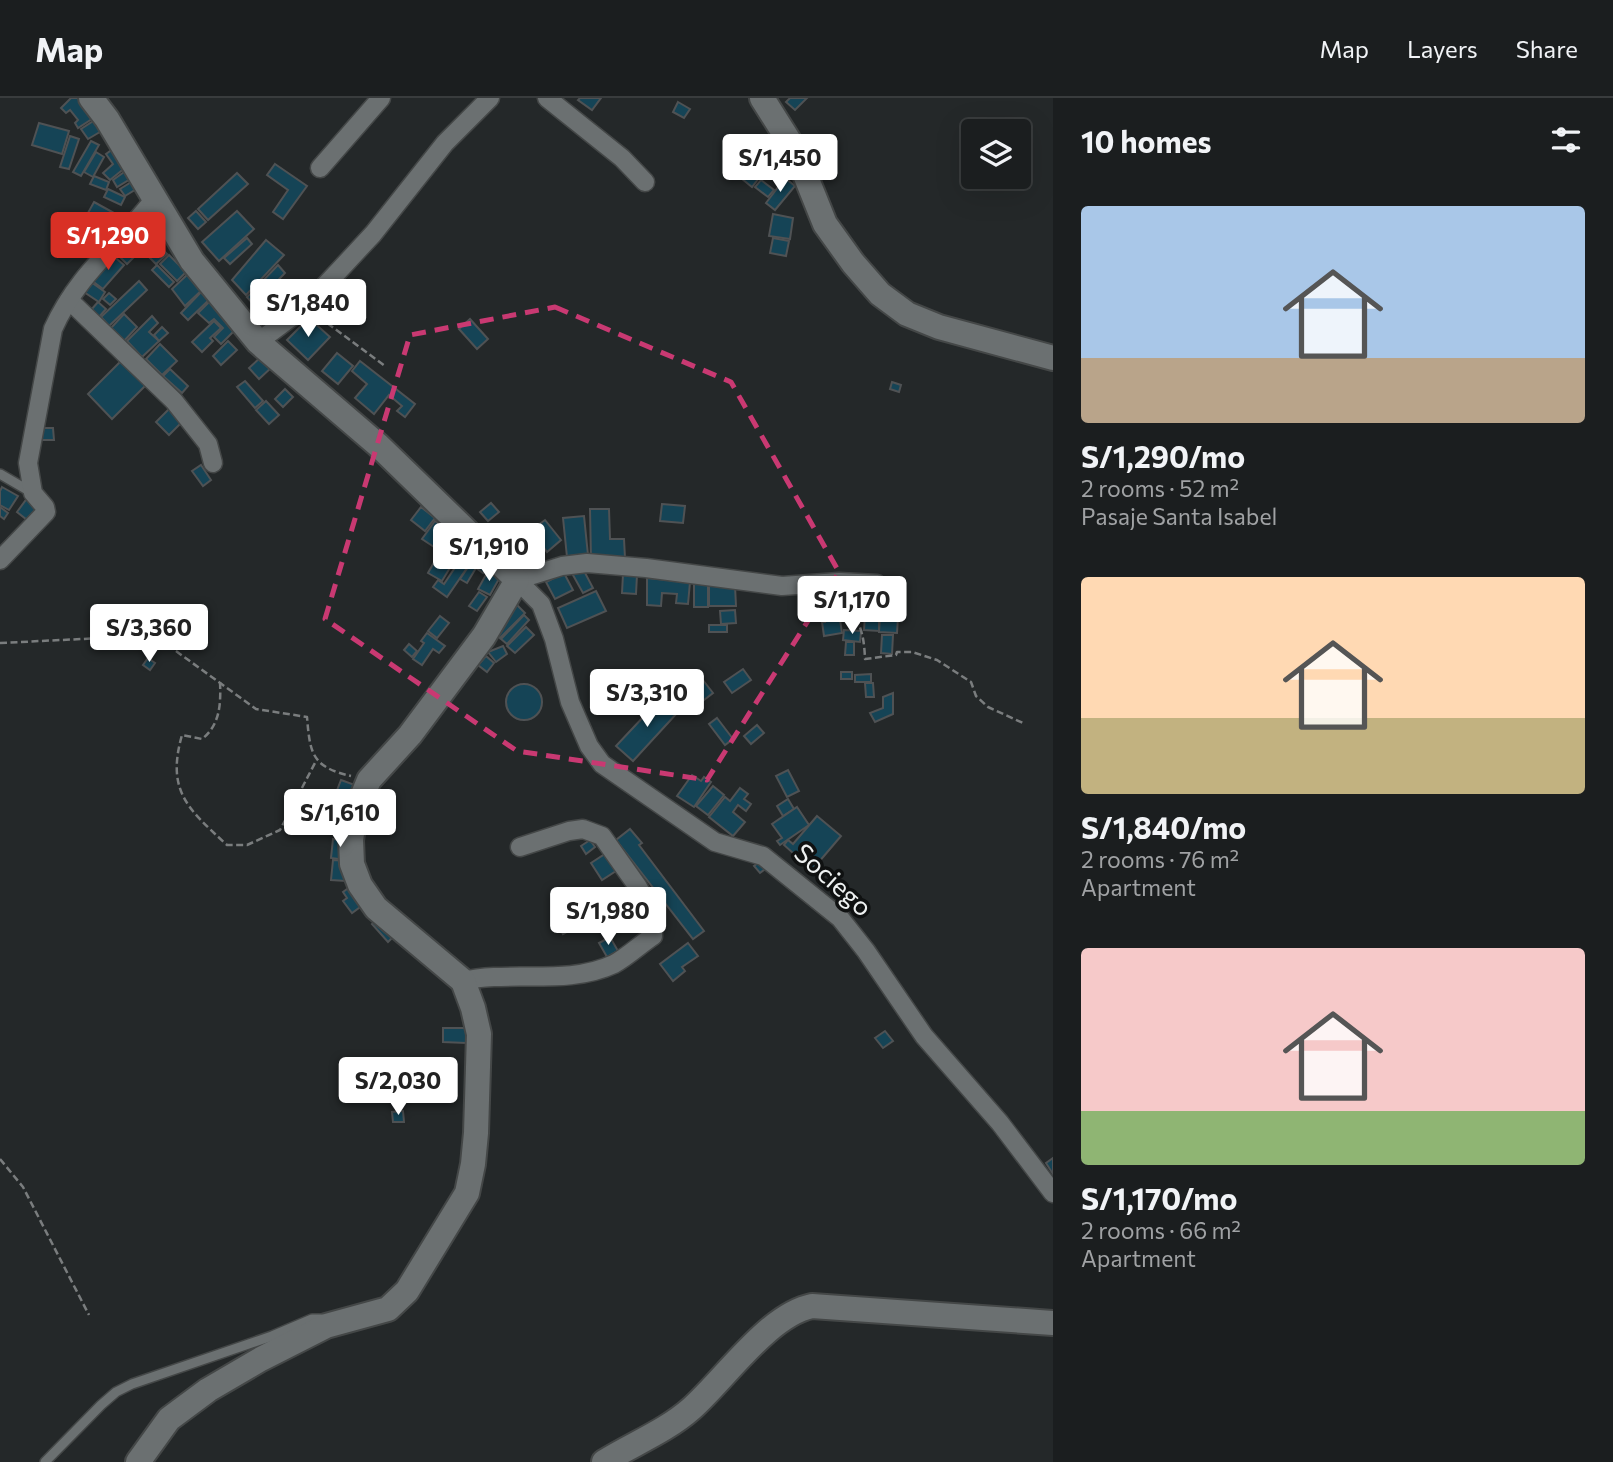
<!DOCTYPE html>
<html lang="en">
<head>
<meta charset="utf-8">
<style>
  body { margin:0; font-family:Commissioner,sans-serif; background:#282b2c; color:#f1f3f6; height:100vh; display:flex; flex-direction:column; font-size:26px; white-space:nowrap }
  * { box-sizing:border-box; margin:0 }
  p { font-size:23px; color:#a0a2a4 }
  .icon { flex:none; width:38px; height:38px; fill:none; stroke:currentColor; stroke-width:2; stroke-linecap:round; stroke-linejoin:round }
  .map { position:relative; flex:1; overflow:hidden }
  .side { display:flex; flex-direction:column; background:#1b1e1f; width:560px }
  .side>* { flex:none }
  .fabs { position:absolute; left:961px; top:21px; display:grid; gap:14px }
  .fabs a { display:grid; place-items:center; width:70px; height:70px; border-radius:7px; background:#1b1e1f; box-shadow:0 7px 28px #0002,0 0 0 2px #393c3d; font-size:35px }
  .price { position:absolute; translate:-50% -60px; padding:0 16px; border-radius:7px; background:#fff; color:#222; font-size:23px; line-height:46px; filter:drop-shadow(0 2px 4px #0008) }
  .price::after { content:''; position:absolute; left:50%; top:42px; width:21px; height:16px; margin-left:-10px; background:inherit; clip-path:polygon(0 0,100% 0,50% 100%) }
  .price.on { background:#d93025; color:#fff }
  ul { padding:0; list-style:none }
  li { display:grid; align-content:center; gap:14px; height:371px; padding:0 28px }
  li span { display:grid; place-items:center; height:217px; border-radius:7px; color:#555 }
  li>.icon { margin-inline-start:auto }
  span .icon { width:126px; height:126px; fill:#fffc; stroke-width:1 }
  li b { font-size:30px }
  h2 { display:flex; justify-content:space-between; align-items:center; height:84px; padding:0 28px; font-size:30px }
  header { display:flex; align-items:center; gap:42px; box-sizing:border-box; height:98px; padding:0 35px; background:#1b1e1f; border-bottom:2px solid #393c3d }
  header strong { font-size:33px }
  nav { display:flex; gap:38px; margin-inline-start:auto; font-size:24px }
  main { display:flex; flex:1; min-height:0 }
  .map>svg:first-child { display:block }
</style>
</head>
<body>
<header>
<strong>Map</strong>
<nav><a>Map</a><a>Layers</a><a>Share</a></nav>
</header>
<main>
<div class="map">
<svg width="1053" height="1364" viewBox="0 0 1053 1364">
  <rect width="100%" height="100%" fill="#242829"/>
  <g fill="#154456" stroke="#4f5254" stroke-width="2">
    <path d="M 71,0 L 85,0 L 98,17 L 78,30 L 75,25 L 78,22 L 70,12 L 66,15 L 61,10 Z"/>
    <path d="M 580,0 L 601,0 L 592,12 L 578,2 Z"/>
    <path d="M 790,0 L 807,0 L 795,12 L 786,4 Z"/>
    <path d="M 678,4 L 690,11 L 684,20 L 673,14 Z"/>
    <path d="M 98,20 L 105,31 L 88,41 L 81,31 Z"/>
    <path d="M 39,25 L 69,33 L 62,56 L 32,47 Z"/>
    <path d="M 70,38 L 79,41 L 69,71 L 60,69 Z"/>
    <path d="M 91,43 L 99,47 L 81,78 L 73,74 Z"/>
    <path d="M 113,51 L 126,69 L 110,82 L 103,75 L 113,66 L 106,56 Z"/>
    <path d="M 96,54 L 104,59 L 93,79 L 84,74 Z"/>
    <path d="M 745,56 L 765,72 L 752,89 L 731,72 Z"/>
    <path d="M 275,66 L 307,88 L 283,121 L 273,114 L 288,92 L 267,77 Z"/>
    <path d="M 127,72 L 132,80 L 117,89 L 113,82 Z"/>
    <path d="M 237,75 L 248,86 L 208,122 L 198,111 Z"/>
    <path d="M 94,78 L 109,84 L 106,92 L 90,86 Z"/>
    <path d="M 785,80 L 795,88 L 775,112 L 766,105 Z"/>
    <path d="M 761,82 L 774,92 L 768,99 L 755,89 Z"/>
    <path d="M 133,83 L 138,90 L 125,98 L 120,91 Z"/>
    <path d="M 108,91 L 125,99 L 121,107 L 104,99 Z"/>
    <path d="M 94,104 L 123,120 L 116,133 L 101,124 L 87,151 L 72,144 Z"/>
    <path d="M 196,113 L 206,124 L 198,131 L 188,120 Z"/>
    <path d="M 237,113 L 254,131 L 219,163 L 202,144 Z"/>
    <path d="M 773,116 L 793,120 L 790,141 L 769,138 Z"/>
    <path d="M 247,140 L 252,146 L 230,166 L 224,160 Z"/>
    <path d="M 773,140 L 789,143 L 786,158 L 770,155 Z"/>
    <path d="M 153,141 L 167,156 L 156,166 L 142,152 Z"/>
    <path d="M 266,142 L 284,157 L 246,197 L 232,182 Z"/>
    <path d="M 123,148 L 134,159 L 127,166 L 116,155 Z"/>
    <path d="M 112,157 L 124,167 L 103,191 L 91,182 Z"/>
    <path d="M 169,157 L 186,174 L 177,183 L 160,166 Z"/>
    <path d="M 157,167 L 174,184 L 169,189 L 152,172 Z"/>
    <path d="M 278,167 L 285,175 L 264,197 L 256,190 Z"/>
    <path d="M 189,175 L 204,190 L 185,208 L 172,191 Z"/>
    <path d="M 139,183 L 147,192 L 109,228 L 101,219 Z"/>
    <path d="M 91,184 L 105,194 L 99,204 L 84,194 Z"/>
    <path d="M 204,191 L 212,199 L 188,222 L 181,215 Z"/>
    <path d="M 256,191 L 264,200 L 255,208 L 247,199 Z"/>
    <path d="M 277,191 L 290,202 L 280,213 L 267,202 Z"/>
    <path d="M 109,195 L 116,201 L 110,207 L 103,201 Z"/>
    <path d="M 213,200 L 240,227 L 221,246 L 214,239 L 223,230 L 214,221 L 209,225 L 198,215 Z"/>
    <path d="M 98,204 L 106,211 L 99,219 L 91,212 Z"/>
    <path d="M 271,207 L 279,214 L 270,225 L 261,218 Z"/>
    <path d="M 124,216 L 137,229 L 124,243 L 111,230 Z"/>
    <path d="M 152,218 L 158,225 L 149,234 L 159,243 L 142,259 L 127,243 Z"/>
    <path d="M 309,220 L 330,239 L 308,262 L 287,242 Z"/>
    <path d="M 470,221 L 488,241 L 477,251 L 459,231 Z"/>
    <path d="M 214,223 L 221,230 L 210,240 L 213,243 L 202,254 L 192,244 Z"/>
    <path d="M 162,229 L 168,235 L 159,243 L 154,237 Z"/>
    <path d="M 228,243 L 237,252 L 221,267 L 213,258 Z"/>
    <path d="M 160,246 L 177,263 L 162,277 L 146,261 Z"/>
    <path d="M 337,255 L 353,268 L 338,286 L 322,273 Z"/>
    <path d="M 262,258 L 272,269 L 259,281 L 249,270 Z"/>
    <path d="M 122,262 L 147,286 L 112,321 L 88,296 Z"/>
    <path d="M 360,263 L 415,306 L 405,319 L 397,313 L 402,308 L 389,297 L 374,316 L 355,300 L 367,286 L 352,273 Z"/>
    <path d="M 170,271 L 188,288 L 182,295 L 163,278 Z"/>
    <path d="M 245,283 L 263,303 L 255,310 L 237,289 Z"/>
    <path d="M 892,284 L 901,287 L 899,294 L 890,291 Z"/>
    <path d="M 285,291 L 293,299 L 283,309 L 275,301 Z"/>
    <path d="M 266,303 L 279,317 L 269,326 L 256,312 Z"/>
    <path d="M 171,309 L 184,322 L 169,337 L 156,324 Z"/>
    <path d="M 41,330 L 53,330 L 54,342 L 42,342 Z"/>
    <path d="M 201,367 L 211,382 L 203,388 L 192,373 Z"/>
    <path d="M 2,389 L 18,398 L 9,412 L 0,407 L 0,393 Z"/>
    <path d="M 28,399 L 43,410 L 31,425 L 17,414 Z"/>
    <path d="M 491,405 L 499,414 L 488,423 L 480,414 Z"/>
    <path d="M 662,406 L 685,408 L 683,425 L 660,423 Z"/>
    <path d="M 0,409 L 8,415 L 4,421 L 0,418 Z"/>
    <path d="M 421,409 L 435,420 L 425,433 L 411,422 Z"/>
    <path d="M 590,411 L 609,411 L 610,441 L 624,441 L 625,460 L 591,461 Z"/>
    <path d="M 584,418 L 588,457 L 567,459 L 563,420 Z"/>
    <path d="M 545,422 L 561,442 L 547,454 L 530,433 Z"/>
    <path d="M 435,423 L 447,432 L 434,449 L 422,441 Z"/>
    <path d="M 521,436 L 540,455 L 531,463 L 512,445 Z"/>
    <path d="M 458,442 L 472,450 L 463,463 L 469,467 L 447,499 L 433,489 L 438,482 L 444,486 L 460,462 L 449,455 Z"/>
    <path d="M 440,454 L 454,463 L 442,483 L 428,475 Z"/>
    <path d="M 477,456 L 490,464 L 483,475 L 476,470 L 467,485 L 460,481 Z"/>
    <path d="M 583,471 L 593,490 L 583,495 L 573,477 Z"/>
    <path d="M 488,473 L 500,479 L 490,497 L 478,491 Z"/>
    <path d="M 564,475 L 573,492 L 555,501 L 546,484 Z"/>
    <path d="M 623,476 L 637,477 L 636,496 L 622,495 Z"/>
    <path d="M 647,480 L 690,484 L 688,506 L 676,505 L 677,496 L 662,495 L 661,508 L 647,507 Z"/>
    <rect x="694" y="483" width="14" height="26"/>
    <path d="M 709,488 L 735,488 L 736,508 L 709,508 Z"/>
    <path d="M 596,493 L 606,513 L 567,530 L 558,510 Z"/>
    <path d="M 479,494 L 487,499 L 477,513 L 469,508 Z"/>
    <path d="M 884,498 L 900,499 L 899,505 L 884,505 Z"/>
    <path d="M 515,505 L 525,515 L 500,540 L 490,530 Z"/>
    <rect x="882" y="506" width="5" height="10"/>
    <path d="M 735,512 L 736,525 L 721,526 L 720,513 Z"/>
    <path d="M 839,515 L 842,535 L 824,538 L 822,524 L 825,524 L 824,517 Z"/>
    <path d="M 524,517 L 529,522 L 507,546 L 501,541 Z"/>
    <path d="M 440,518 L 449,525 L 437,540 L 428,533 Z"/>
    <path d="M 865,518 L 879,518 L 879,533 L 864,532 Z"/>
    <path d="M 880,518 L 898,519 L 897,535 L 879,534 Z"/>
    <rect x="709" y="527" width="18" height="7"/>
    <path d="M 526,529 L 534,537 L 515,555 L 507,548 Z"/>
    <path d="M 844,532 L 861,533 L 860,544 L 843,542 Z"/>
    <path d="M 427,535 L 445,548 L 439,555 L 433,551 L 422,567 L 413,561 L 424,545 L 421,543 Z"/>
    <path d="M 882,537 L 893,537 L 892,556 L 881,555 Z"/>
    <path d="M 846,544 L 854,544 L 854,557 L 845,557 Z"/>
    <path d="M 409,546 L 417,553 L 412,559 L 404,552 Z"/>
    <path d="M 503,548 L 507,556 L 496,564 L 488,554 Z"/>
    <path d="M 486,558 L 494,565 L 487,574 L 478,567 Z"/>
    <path d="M 148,560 L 155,565 L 150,572 L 143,567 Z"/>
    <path d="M 743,571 L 751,582 L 732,595 L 724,584 Z"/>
    <rect x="841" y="574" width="11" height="7"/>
    <path d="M 871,576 L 871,584 L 855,584 L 855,577 Z"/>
    <path d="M 699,577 L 713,595 L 691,612 L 677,593 Z"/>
    <path d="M 865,585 L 873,585 L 874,599 L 866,599 Z"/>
    <circle cx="524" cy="604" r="18"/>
    <path d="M 893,595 L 893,616 L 875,624 L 870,615 L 883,610 L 883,599 Z"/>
    <path d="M 662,599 L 678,614 L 633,663 L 616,648 Z"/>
    <path d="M 717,620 L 733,641 L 725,647 L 709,626 Z"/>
    <path d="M 757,627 L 764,635 L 751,646 L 744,638 Z"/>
    <path d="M 788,672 L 799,693 L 787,699 L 776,678 Z"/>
    <path d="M 692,677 L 701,683 L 704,679 L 711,684 L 694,709 L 677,698 Z"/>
    <path d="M 341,682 L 363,690 L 351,721 L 329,713 Z"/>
    <path d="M 713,688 L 724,697 L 708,717 L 696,708 Z"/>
    <path d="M 740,690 L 748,696 L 744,701 L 751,706 L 746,713 L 738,707 L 733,714 L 745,724 L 733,738 L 709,719 L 725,699 L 730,703 Z"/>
    <path d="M 788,701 L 794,711 L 783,718 L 777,708 Z"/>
    <path d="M 797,709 L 809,727 L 780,747 L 777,743 L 782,740 L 772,726 Z"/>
    <path d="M 817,718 L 841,738 L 812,772 L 784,747 L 788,742 L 793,746 Z"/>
    <path d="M 630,731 L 642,745 L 639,747 L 704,833 L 693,841 L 616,742 Z"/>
    <path d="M 333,741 L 349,743 L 346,762 L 331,760 Z"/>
    <path d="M 590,742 L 595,749 L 586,756 L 581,748 Z"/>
    <path d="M 608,754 L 619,771 L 602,782 L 591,765 Z"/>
    <path d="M 763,761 L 769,768 L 760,775 L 754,768 Z"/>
    <path d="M 333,762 L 347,763 L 346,783 L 331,782 Z"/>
    <path d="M 354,786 L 367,804 L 352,815 L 343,803 L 347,800 L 343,794 Z"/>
    <path d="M 587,796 L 592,803 L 555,824 L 553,816 Z"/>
    <path d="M 628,802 L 643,826 L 631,833 L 628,827 L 622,831 L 611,812 Z"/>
    <path d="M 596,805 L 602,814 L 563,836 L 559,828 Z"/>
    <path d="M 383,816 L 399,833 L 388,844 L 372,826 Z"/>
    <path d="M 610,839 L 618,853 L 607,859 L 599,845 Z"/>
    <path d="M 688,845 L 698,858 L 682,869 L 685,873 L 673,883 L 660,866 Z"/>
    <path d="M 443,930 L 466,930 L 466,945 L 443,944 Z"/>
    <path d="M 885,933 L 893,943 L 883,950 L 875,940 Z"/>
    <path d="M 403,1013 L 404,1024 L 393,1024 L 392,1014 Z"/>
    <path d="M 1053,1060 L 1053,1076 L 1046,1065 Z"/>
  </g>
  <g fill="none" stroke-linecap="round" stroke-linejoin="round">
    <defs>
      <g id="lane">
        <path d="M 0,376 L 31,394"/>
        <path d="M 45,1364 L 101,1307 L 116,1294 L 132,1286 L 272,1238 L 312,1221 L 321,1221"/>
      </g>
      <g id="street">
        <path d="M 547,0 L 622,60 L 645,84"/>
        <path d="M 320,70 L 381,0"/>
        <path d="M 69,202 L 174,303 L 208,346 L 213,365"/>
        <path d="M 258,244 L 305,209 L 373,136 L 445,45 L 490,0"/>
        <path d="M 0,462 L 46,414 L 45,409 L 33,395 L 28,365 L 53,231 C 78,175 120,146 156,99"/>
        <path d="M 877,486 L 839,484 L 782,488 L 646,470 L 587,465 L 562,468 L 517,482 L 541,506 L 554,541 L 570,604 L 589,648 L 602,666 L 715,744 L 763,758 L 840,820 L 866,853 L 924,938 L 1000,1025 L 1053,1095"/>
        <path d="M 463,883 C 511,872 567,888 614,866 C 627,859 641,846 653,838 L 652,815 L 638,789 L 602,738 L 583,731 L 569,733 L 520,749"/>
      </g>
      <g id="secondary">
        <path d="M 91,0 L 107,21 L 192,163 L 258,244 L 378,347 L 517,482 L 484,538 L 410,637 L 369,682 L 355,716 L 351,742 L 352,766 L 360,787 L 376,810 L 463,883 L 473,910 L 479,936 L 476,1035 L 473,1066 L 467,1095 L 407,1193 L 388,1211 L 326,1228 L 261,1261 L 208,1292 L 169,1321 L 138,1364"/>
        <path d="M 762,0 L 796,54 L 825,126 L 853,165 L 880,196 L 907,216 L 939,229 L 1053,260"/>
        <path d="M 604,1364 C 633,1346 666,1333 691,1311 C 725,1281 768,1217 812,1208 L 1053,1225"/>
      </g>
    </defs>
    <use href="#lane" stroke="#444747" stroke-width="12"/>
    <use href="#street" stroke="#444747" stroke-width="21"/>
    <use href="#secondary" stroke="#444747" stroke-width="28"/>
    <g stroke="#7a7d7e" stroke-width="2.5" stroke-dasharray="7 3.5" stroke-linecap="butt">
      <path d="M 319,219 L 385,268"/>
      <path d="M 831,501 C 859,512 864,534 865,561 L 896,557 L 897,554 L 912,554 L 937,562 L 971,584 L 976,598 L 988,609 L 1023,625"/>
      <path d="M 0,545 L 102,540 L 137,541 L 169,548 L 256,611 L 307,619 C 310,656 312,669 351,678"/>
      <path d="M 220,584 C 221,606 220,627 202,641 L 182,637 C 166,693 188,711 227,747 L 247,747 L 280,732 L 316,663"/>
      <path d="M 0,1061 L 23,1089 L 89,1217"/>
    </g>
    <use href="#lane" stroke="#6b7071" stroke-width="9"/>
    <use href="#street" stroke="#6b7071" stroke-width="18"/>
    <use href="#secondary" stroke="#6b7071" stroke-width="24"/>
  </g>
  <path fill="none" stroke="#c93972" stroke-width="5" stroke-dasharray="14 9" stroke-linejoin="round" d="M 555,209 L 731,284 L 839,474 L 707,682 L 517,653 L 325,521 L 410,237 Z"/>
  <g text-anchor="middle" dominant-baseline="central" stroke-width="7" stroke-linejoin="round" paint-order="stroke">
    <g font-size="26" fill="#eef1f1" stroke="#0f1111">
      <text transform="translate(834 781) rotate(42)">Sociego</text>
    </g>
  </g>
</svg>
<div class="fabs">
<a><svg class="icon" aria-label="layers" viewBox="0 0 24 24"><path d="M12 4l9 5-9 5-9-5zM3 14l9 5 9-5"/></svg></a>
</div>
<b class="price" style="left:780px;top:96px">S/1,450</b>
<b class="price on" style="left:108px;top:174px">S/1,290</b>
<b class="price" style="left:308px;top:241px">S/1,840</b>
<b class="price" style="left:489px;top:485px">S/1,910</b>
<b class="price" style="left:852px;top:538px">S/1,170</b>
<b class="price" style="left:149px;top:566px">S/3,360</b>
<b class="price" style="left:647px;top:631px">S/3,310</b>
<b class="price" style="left:340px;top:751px">S/1,610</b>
<b class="price" style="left:608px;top:849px">S/1,980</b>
<b class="price" style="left:398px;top:1019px">S/2,030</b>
</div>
<section class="side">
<h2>10 homes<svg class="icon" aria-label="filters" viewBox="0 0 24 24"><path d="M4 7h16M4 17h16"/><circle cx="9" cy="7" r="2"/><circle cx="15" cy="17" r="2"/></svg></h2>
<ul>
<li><span style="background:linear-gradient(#a9c7e8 70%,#b9a48a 0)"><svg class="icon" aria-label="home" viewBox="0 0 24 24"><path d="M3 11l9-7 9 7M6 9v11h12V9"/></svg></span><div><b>S/1,290/mo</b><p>2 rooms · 52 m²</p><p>Pasaje Santa Isabel</p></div></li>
<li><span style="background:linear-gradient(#ffd9b3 65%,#c2b280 0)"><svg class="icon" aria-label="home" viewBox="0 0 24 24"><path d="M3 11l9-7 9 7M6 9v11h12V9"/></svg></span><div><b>S/1,840/mo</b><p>2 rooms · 76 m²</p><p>Apartment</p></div></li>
<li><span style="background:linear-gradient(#f6c9c9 75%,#8fb573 0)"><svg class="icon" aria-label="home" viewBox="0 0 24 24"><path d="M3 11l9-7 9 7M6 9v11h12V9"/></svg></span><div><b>S/1,170/mo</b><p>2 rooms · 66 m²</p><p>Apartment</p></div></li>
</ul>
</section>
</main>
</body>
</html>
